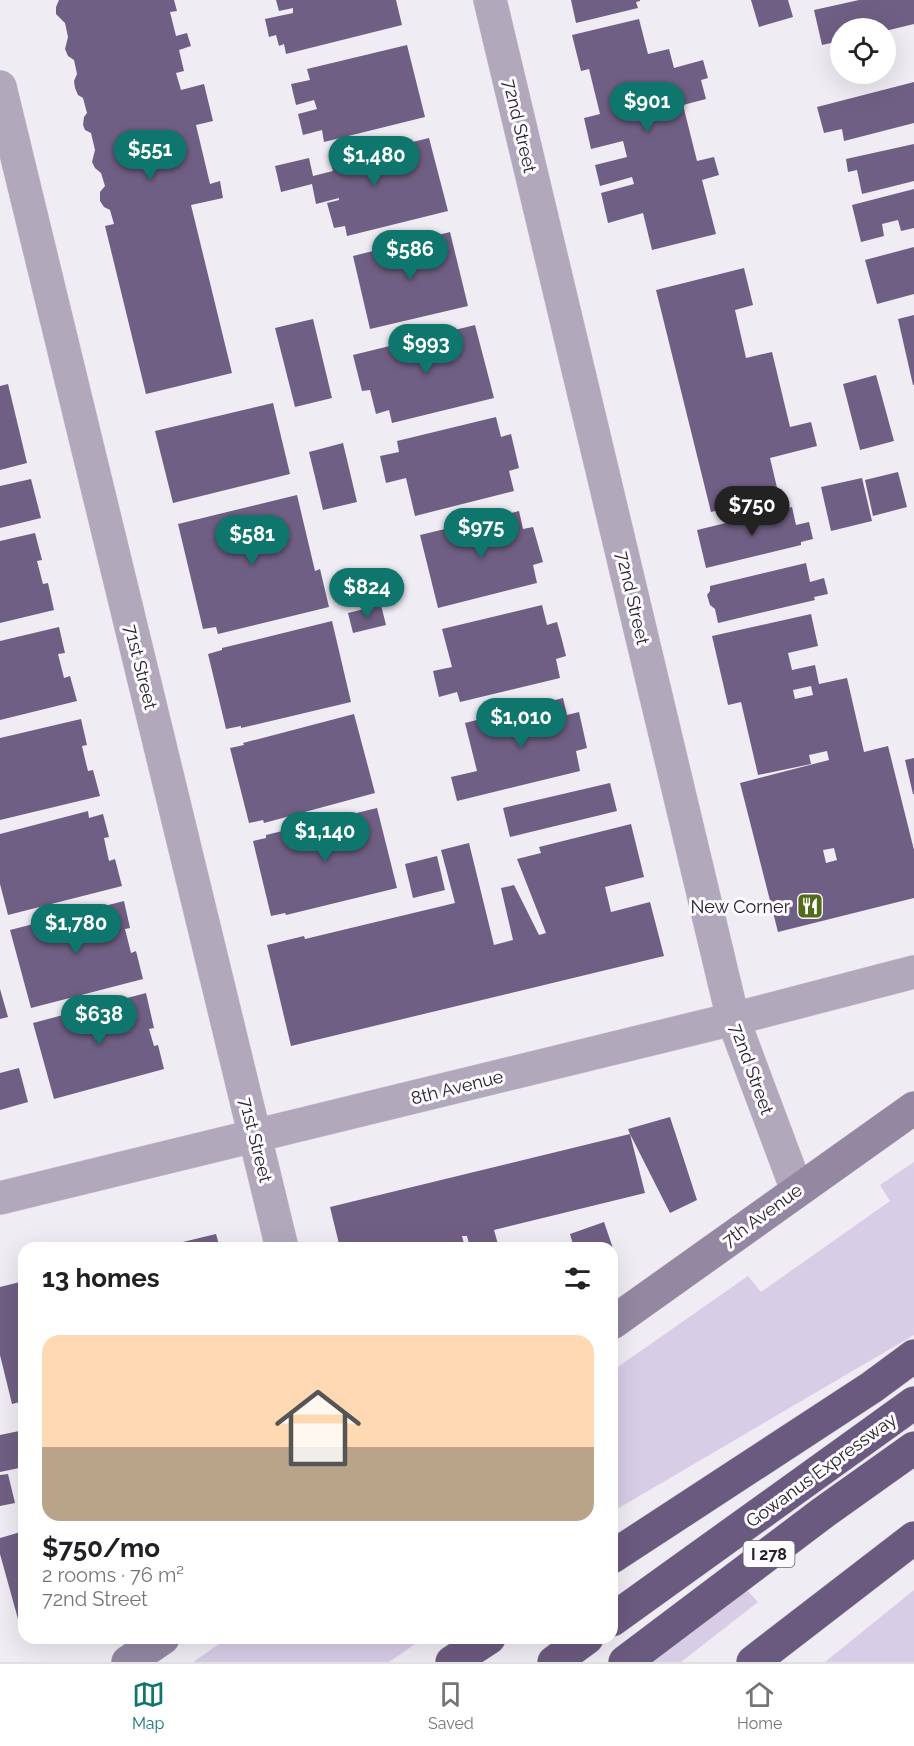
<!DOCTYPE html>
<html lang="en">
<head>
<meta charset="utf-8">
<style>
  body { margin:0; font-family:Raleway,sans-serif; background:#f6f6f6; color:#202124; height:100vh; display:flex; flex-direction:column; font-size:22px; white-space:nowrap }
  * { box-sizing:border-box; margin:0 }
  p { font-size:20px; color:#757577 }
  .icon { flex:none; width:33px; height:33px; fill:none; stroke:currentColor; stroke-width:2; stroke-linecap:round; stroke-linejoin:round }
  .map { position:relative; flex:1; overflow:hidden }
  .details { position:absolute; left:18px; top:1242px; width:600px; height:402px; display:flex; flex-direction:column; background:#fff; border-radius:18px; box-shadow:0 6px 24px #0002 }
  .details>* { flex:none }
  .tools { position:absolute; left:830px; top:18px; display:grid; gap:12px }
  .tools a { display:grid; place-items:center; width:66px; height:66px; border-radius:50%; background:#fff; box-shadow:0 6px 24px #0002; font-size:30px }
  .price { position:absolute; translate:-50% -51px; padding:0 14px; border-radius:21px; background:#0f766e; color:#fff; font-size:20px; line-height:39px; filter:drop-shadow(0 2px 3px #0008) }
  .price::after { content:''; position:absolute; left:50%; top:36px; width:18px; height:14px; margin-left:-9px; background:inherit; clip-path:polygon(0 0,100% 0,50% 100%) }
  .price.current { background:#222; color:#fff }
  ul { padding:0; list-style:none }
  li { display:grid; align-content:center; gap:12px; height:318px; padding:0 24px }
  li span { display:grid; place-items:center; height:186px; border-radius:18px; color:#555 }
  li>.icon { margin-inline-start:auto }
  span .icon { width:108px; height:108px; fill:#fffc; stroke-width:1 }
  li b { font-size:26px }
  h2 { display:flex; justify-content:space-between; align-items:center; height:72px; padding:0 24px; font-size:26px }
  .dock { display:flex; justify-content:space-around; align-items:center; height:84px; border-top:2px solid #e0e0e0; background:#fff; font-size:16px; color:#757577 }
  .dock a { display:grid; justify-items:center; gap:3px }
  .dock .current { color:#0f766e }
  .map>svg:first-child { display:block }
</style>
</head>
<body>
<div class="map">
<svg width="914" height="1662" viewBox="0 0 914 1662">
  <rect width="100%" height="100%" fill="#f0ecf4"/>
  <g fill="#d8cde7">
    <path d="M 914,1162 L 914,1335 L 612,1512 L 612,1371 L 748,1276 L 761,1292 L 890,1201 L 880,1185 Z"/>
    <path d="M 746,1589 L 758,1602 L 681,1662 L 647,1662 Z"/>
    <path d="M 914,1590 L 914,1662 L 825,1662 Z"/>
    <path d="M 228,1638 L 424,1638 L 389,1662 L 193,1662 Z"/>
  </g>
  <g fill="#705f84" fill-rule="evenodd">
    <path d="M 59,0 L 174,0 L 177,11 L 170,12 L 176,36 L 187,33 L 191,46 L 179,50 L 184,71 L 176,73 L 181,90 L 204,84 L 213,121 L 196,125 L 210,184 L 220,181 L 223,198 L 191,205 L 232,373 L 146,394 L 105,226 L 114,224 L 110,210 L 104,207 L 100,201 L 100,192 L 105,186 L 101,173 L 95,168 L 92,162 L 95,150 L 91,133 L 85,130 L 83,125 L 84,117 L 87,113 L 83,98 L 78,95 L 75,88 L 74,81 L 77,74 L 74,60 L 68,56 L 65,49 L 68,37 L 65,23 L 56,14 L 56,7 Z"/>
    <path d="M 276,0 L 396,0 L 402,25 L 286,54 L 284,44 L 279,46 L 276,35 L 269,37 L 265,19 L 293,13 L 293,8 L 279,11 Z"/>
    <path d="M 571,0 L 640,0 L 640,1 L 636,2 L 638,8 L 576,23 Z"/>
    <path d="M 751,0 L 788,0 L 793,17 L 759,27 Z"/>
    <path d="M 859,0 L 914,0 L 914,24 L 885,31 L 885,28 L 840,28 L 840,41 L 822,45 L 814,10 Z"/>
    <path d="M 639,19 L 648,54 L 669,49 L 674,68 L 703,60 L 708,78 L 701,80 L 706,99 L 683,105 L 697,161 L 714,157 L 719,175 L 702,180 L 716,234 L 652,250 L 643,213 L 608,223 L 601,193 L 634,184 L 632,177 L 600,186 L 595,165 L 627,157 L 623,141 L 591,149 L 584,118 L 600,114 L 589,69 L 581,71 L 572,35 Z"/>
    <path d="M 407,45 L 425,117 L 324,142 L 322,130 L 303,135 L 298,114 L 317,109 L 314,100 L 296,105 L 291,84 L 310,80 L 307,69 Z"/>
    <path d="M 914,82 L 914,123 L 844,141 L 842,129 L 824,133 L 817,107 Z"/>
    <path d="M 429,138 L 448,211 L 347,236 L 345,226 L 334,228 L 327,203 L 339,200 L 339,198 L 316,204 L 312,184 L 281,192 L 275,166 L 309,158 L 313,176 L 333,171 L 330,162 Z"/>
    <path d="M 914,144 L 914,181 L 862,194 L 857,170 L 848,172 L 846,159 Z"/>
    <path d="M 914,189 L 914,228 L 901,231 L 898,220 L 882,224 L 884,236 L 861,242 L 852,205 Z"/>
    <path d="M 450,232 L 468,306 L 370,329 L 353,256 Z"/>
    <path d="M 914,247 L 914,294 L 877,304 L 865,260 Z"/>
    <path d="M 744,268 L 753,305 L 735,310 L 746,358 L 772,352 L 790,427 L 811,422 L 817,446 L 770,458 L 779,496 L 711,512 L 656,290 Z"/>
    <path d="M 914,315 L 914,385 L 913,385 L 898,319 Z"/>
    <path d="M 313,319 L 332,398 L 295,407 L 275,328 Z"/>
    <path d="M 475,325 L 494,398 L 392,423 L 389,410 L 376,414 L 370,390 L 362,391 L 353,355 Z"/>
    <path d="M 876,375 L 894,441 L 860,450 L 843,384 Z"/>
    <path d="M 8,384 L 27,463 L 0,470 L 0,386 Z"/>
    <path d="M 273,403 L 290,474 L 173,503 L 155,431 Z"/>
    <path d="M 496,417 L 501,437 L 511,434 L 519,468 L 509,471 L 514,491 L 415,516 L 406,478 L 386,483 L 380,456 L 399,452 L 397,441 Z"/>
    <path d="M 343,443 L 357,502 L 323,510 L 309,452 Z"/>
    <path d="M 898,472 L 907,507 L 873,516 L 865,480 Z"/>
    <path d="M 862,478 L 872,521 L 831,531 L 821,487 Z"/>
    <path d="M 31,479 L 41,518 L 0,528 L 0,486 Z"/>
    <path d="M 297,495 L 315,571 L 320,569 L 329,607 L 218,634 L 216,627 L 203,629 L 178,524 Z"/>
    <path d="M 792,507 L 796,525 L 809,522 L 813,539 L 801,542 L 801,545 L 706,568 L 697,530 Z"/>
    <path d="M 519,511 L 523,529 L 533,527 L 543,562 L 533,565 L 537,583 L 438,608 L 420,535 Z"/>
    <path d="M 35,533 L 42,560 L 37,561 L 43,584 L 48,583 L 54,610 L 0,623 L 0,541 Z"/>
    <path d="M 806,563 L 810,582 L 824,578 L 828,594 L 814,597 L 815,600 L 718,623 L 715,609 L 710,605 L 707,595 L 710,591 L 710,586 Z"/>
    <path d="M 381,605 L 386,625 L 353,633 L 348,613 Z"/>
    <path d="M 542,605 L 547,625 L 557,622 L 562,640 L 566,656 L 556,659 L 560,678 L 460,702 L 457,692 L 439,697 L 433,671 L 452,667 L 442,629 Z"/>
    <path d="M 811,614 L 818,646 L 788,653 L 792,670 L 815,665 L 819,684 L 847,678 L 864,752 L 888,746 L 914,850 L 914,898 L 778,932 L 740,783 L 829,760 L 827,751 L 809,755 L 811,764 L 758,775 L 741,702 L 728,705 L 712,636 ZM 811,686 L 813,695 L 795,699 L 793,690 ZM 834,848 L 837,860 L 826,863 L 823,850 Z"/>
    <path d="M 332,621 L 351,702 L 241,728 L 241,726 L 226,729 L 208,654 L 222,650 L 222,648 Z"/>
    <path d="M 59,627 L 65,653 L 58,654 L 64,678 L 70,676 L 77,701 L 0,720 L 0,641 Z"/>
    <path d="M 563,698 L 567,715 L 579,712 L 587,748 L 576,751 L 580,771 L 457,801 L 451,777 L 477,771 L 465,723 Z"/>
    <path d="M 354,714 L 375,793 L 264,823 L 263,820 L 249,823 L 230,748 L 244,745 L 243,743 Z"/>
    <path d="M 81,719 L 87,745 L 82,746 L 85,759 L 88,771 L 93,770 L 100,796 L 0,820 L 0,738 Z"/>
    <path d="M 914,758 L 914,794 L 913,794 L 905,760 Z"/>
    <path d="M 610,783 L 617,811 L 510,837 L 503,808 Z"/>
    <path d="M 377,808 L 397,888 L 286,915 L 285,913 L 271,916 L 253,841 L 266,838 L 266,835 Z"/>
    <path d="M 88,811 L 89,818 L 103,814 L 109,837 L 104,838 L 109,861 L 115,859 L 122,886 L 8,915 L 0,884 L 0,834 Z"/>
    <path d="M 631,824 L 644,877 L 605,887 L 611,912 L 650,902 L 664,956 L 291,1046 L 267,945 L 304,936 L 305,939 L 455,903 L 441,850 L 469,843 L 494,945 L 513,940 L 501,888 L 514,885 L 539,935 L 546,933 L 517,859 L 541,853 L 539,847 Z"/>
    <path d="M 437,856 L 445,890 L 413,898 L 405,864 Z"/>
    <path d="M 124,901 L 130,928 L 125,929 L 131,953 L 136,951 L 143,979 L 31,1008 L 10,930 Z"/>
    <path d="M 0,989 L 8,1017 L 0,1019 Z"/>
    <path d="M 146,993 L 154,1028 L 149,1029 L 154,1046 L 158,1045 L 164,1069 L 54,1099 L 33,1023 Z"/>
    <path d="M 19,1068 L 28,1102 L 0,1110 L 0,1073 Z"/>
    <path d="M 670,1117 L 697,1200 L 670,1213 L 630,1134 L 645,1193 L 494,1230 L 499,1248 L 470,1248 L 467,1236 L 462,1236 L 465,1248 L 445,1248 L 443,1242 L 418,1248 L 340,1248 L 330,1207 L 630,1134 L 628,1129 Z"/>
    <path d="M 604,1222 L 616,1257 L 612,1259 L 612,1248 L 574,1248 L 570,1234 Z"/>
    <path d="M 216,1234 L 220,1248 L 162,1248 L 162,1247 Z"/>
    <path d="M 24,1281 L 24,1401 L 12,1404 L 0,1355 L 0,1287 Z"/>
    <path d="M 24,1430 L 24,1467 L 0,1472 L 0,1435 Z"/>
    <path d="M 8,1474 L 15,1503 L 0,1506 L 0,1475 Z"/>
    <path d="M 24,1531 L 24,1617 L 18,1619 L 0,1554 L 0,1538 Z"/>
  </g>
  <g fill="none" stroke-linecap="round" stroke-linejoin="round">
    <defs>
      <g id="street">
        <path d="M 490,0 L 733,1019 L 797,1190"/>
        <path d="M 0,87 L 282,1248"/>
        <path d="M 0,1198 L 733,1019 L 914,972"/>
      </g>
      <g id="secondary">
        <path d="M 612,1323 L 914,1108"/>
        <path d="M 128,1662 L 163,1638"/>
      </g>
      <g id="highway">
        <path d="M 612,1557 L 872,1387 L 914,1356"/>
        <path d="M 612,1620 L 914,1403"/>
        <path d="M 452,1662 L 489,1638"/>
        <path d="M 554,1662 L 587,1638"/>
        <path d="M 625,1662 L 824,1512 L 914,1448"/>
        <path d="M 753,1662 L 914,1538"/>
      </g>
    </defs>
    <use href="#street" stroke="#cbc8cf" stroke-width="34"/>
    <use href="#secondary" stroke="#cbc8cf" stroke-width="34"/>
    <use href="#highway" stroke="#cbc8cf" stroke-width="34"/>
    <use href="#street" stroke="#b1a9bb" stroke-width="33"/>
    <use href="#secondary" stroke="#9387a2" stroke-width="33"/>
    <use href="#highway" stroke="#6b5a7f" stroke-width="33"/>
  </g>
  <defs>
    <symbol id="restaurant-square" viewBox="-11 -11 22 22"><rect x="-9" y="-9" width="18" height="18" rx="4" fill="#516a1b" stroke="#fcfaff"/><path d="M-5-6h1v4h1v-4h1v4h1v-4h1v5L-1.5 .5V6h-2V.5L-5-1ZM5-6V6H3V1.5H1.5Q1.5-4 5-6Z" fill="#fff"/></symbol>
  </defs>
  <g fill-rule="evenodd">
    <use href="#restaurant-square" x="795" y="891" width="30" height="30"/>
  </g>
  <g text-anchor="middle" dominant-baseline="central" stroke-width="6" stroke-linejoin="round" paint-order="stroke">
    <rect fill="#fcfaff" stroke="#666467" stroke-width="1.5" x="743.5" y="1541" width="51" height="26" rx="4.5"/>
    <g font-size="16" font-weight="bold" fill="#252326">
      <text x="769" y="1554">I 278</text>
    </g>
    <g font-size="18" fill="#252326" stroke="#fcfaff">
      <text transform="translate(520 126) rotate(77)">72nd Street</text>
      <text transform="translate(633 598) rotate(77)">72nd Street</text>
      <text transform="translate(141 667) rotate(76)">71st Street</text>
      <text transform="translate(752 1069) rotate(70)">72nd Street</text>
      <text transform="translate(457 1087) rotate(-14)">8th Avenue</text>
      <text transform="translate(256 1140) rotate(76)">71st Street</text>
      <text transform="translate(762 1215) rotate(-36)">7th Avenue</text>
      <text transform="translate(821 1470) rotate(-36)">Gowanus Expressway</text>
    </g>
    <g font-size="18" fill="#252326" stroke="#fcfaff" text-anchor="end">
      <text x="790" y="906">New Corner</text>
    </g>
  </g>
</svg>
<div class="tools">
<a><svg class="icon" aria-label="locate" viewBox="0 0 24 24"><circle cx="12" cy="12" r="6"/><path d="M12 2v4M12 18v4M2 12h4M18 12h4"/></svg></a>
</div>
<b class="price" style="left:647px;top:133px">$901</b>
<b class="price" style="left:150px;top:181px">$551</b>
<b class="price" style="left:374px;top:187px">$1,480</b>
<b class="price" style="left:410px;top:281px">$586</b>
<b class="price" style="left:426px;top:375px">$993</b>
<b class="price current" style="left:752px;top:537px">$750</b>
<b class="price" style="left:481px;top:559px">$975</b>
<b class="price" style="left:252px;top:566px">$581</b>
<b class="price" style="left:367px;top:619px">$824</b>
<b class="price" style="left:521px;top:749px">$1,010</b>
<b class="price" style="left:325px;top:863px">$1,140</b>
<b class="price" style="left:76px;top:955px">$1,780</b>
<b class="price" style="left:99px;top:1046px">$638</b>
<section class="details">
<h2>13 homes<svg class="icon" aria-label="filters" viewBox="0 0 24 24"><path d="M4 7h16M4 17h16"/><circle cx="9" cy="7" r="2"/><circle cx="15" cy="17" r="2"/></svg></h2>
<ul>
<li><span style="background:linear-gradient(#ffd9b3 60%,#b9a48a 0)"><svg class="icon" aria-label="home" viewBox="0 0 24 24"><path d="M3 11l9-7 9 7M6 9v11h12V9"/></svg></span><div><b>$750/mo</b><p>2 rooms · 76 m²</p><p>72nd Street</p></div></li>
</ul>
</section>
</div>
<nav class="dock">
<a class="current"><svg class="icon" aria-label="map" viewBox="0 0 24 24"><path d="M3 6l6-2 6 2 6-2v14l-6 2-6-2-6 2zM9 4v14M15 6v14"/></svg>Map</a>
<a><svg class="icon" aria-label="saved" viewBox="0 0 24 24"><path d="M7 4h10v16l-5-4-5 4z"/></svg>Saved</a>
<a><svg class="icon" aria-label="home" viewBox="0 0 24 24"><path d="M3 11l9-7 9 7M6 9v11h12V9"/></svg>Home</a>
</nav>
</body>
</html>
